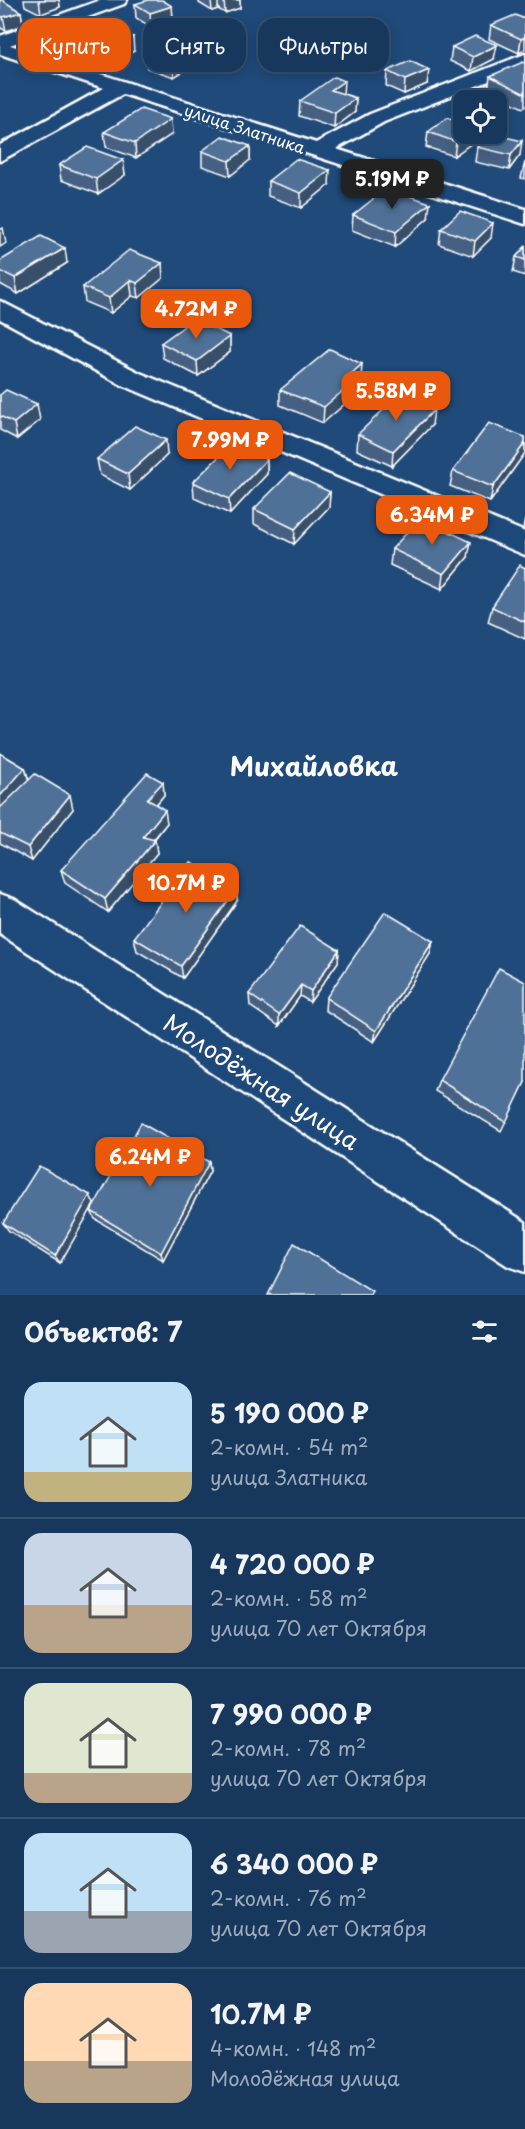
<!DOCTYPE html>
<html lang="ru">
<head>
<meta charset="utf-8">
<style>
  body { margin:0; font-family:"Playpen Sans",sans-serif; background:#244365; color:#f1f3f6; height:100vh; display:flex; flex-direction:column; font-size:22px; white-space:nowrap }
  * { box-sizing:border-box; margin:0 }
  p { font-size:20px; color:#9eacbb }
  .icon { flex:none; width:33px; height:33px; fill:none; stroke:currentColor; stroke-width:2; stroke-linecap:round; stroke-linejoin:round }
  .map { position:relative; height:1295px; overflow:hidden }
  .drawer { display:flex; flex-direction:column; background:#17385c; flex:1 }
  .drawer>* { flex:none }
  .guide { position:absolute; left:18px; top:18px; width:489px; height:54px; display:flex; gap:12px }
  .controls { position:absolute; left:453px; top:90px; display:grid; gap:12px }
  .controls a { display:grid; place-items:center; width:54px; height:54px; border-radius:12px; background:#17385c; box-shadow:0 3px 15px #0003,0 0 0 2px #365272; font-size:30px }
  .price { position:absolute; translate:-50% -51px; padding:0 14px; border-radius:12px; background:#ea580c; color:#fff; font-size:20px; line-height:39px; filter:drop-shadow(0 2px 3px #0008) }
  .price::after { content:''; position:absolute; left:50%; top:36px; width:18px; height:14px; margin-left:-9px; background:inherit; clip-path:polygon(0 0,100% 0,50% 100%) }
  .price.active { background:#222; color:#fff }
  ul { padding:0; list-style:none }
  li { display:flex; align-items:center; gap:18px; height:150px; padding:0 24px }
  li+li { border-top:2px solid #365272 }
  li span { display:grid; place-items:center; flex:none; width:168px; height:120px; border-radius:18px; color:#555 }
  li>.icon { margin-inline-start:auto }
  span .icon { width:72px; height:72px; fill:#fffc; stroke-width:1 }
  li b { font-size:26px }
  h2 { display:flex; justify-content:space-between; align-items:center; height:72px; padding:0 24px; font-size:26px }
  .tag { padding:0 21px; border-radius:18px; background:#17385c; box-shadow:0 3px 15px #0003,0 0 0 2px #365272; font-size:21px; line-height:54px }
  .tag.active { background:#ea580c; color:#fff }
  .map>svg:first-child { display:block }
</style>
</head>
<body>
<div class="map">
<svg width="525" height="1295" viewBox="0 0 525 1295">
  <rect width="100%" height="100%" fill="#1f4a7a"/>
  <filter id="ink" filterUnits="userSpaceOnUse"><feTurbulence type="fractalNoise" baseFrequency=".0167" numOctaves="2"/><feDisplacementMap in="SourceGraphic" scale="12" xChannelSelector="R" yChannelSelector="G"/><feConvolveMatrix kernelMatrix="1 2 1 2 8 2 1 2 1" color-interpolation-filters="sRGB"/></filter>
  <g filter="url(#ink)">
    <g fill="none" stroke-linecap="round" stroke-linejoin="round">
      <defs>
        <g id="minor">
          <path d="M 101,0 L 127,0 L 124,4 L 10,45 L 316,143 L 370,114 L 525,54 L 525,67 L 384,122 L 336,149 L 525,209 L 525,224 L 123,94 L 0,161 L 0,145 L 104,88 L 0,54 L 0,36 Z"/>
          <path d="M 0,301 L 140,373 L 525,532 L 525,555 L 122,385 L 0,319 Z"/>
          <path d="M 0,894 L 14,899 L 525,1222 L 525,1272 L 508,1266 L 0,934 Z"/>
        </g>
      </defs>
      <use href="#minor" stroke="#fff" stroke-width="5"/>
      <use href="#minor" fill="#1f4a7a" fill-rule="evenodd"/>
    </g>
    <g fill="#456182" stroke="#fff" stroke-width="1.5">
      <path d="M 0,0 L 21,12 L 23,25 L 6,31 L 1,28 L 0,29 Z"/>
      <path d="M 24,0 L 59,0 L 60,7 L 41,14 L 25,6 Z"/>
      <path d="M 199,0 L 240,0 L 240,8 L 225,13 L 218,9 L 212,11 L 199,3 Z"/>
      <path d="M 135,4 L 172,6 L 173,20 L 151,27 L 136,18 Z"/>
      <path d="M 525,19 L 519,53 L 489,39 L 491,25 Z"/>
      <path d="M 105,36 L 134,51 L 107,66 L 76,54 L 74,40 Z"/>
      <path d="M 205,44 L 205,58 L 174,77 L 147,68 L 145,54 Z"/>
      <path d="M 452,47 L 494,59 L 471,71 L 450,61 Z"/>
      <path d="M 525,63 L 525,107 L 523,108 L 488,91 L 490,76 Z"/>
      <path d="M 387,71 L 427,84 L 404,94 L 386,86 Z"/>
      <path d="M 343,94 L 356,98 L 355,112 L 334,128 L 299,116 L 300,101 Z"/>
      <path d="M 104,132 L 172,134 L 136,158 L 106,147 Z"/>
      <path d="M 428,132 L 473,142 L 454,156 L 426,147 Z"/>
      <path d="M 250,146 L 250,160 L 230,176 L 202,166 L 202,151 Z"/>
      <path d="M 477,147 L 520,155 L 509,170 L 475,162 Z"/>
      <path d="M 123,160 L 125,175 L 98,194 L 61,180 L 59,165 Z"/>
      <path d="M 525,162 L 525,179 L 521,178 Z"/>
      <path d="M 268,181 L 329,185 L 301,208 L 268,196 Z"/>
      <path d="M 353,215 L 428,218 L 395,247 L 352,230 Z"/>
      <path d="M 441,229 L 491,238 L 473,256 L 439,244 Z"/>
      <path d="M 525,247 L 525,276 L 513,272 L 516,257 Z"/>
      <path d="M 0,261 L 67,263 L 18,294 L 0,284 Z"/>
      <path d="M 162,263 L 163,278 L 139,298 L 132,296 L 111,313 L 85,302 L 83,287 Z"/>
      <path d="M 230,336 L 230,352 L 198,376 L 163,358 L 161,343 Z"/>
      <path d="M 361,379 L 356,383 L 355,395 L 323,423 L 280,405 L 280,390 Z"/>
      <path d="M 0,395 L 40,420 L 17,439 L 0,430 Z"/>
      <path d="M 432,425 L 392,466 L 357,450 L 358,434 Z"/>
      <path d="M 525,437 L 525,453 L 490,502 L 450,486 L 453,471 Z"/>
      <path d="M 167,455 L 130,490 L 100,475 L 97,459 Z"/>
      <path d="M 267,459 L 267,474 L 230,514 L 194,498 L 193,482 Z"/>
      <path d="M 330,492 L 329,507 L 294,544 L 254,524 L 254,509 Z"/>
      <path d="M 525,519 L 525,530 L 523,529 Z"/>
      <path d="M 392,549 L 468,557 L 442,589 L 390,565 Z"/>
      <path d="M 525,568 L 525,639 L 488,622 L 492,607 Z"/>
      <path d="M 0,753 L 25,768 L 29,780 L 73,809 L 32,861 L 0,843 Z"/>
      <path d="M 163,782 L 164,795 L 156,805 L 167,823 L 154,840 L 155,840 L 157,853 L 108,912 L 65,883 L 61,870 Z"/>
      <path d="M 237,901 L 183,978 L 137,951 L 134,938 Z"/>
      <path d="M 433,941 L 430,954 L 374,1042 L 325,1010 L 326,998 Z"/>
      <path d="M 339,950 L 338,962 L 310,1002 L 300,996 L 279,1026 L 250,1006 L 249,994 Z"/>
      <path d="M 439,1080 L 525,1082 L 501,1131 L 435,1091 Z"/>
      <path d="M 209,1162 L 210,1171 L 163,1260 L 95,1219 L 91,1211 Z"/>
      <path d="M 94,1204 L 60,1263 L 9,1231 L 3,1223 Z"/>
    </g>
    <g fill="#384f6a" stroke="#fff" stroke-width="1.5">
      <path d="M 39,0 L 59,0 L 60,7 L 41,14 Z"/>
      <path d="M 211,0 L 218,0 L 218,9 L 212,11 Z"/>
      <path d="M 224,0 L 240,0 L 240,8 L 225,13 Z"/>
      <path d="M 172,6 L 173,20 L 151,27 L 150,13 Z"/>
      <path d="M 21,12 L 23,25 L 6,31 L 3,17 Z"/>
      <path d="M 133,37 L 134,51 L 107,66 L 105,52 Z"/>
      <path d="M 525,37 L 525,50 L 519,53 L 521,39 Z"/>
      <path d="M 205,44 L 205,58 L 174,77 L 173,63 Z"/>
      <path d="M 497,45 L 494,59 L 471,71 L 473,57 Z"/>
      <path d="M 429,70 L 427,84 L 404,94 L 405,80 Z"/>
      <path d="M 344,81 L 343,95 L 331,90 Z"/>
      <path d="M 356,98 L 355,112 L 334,128 L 335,113 Z"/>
      <path d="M 171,119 L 172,134 L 136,158 L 135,143 Z"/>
      <path d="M 467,134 L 474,134 L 473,142 L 454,156 L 456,142 Z"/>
      <path d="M 522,141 L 520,155 L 509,170 L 511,155 Z"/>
      <path d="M 250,146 L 250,160 L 230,176 L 229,161 Z"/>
      <path d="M 123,160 L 125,175 L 98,194 L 96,179 Z"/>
      <path d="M 330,170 L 329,185 L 301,208 L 301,193 Z"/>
      <path d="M 430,203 L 428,218 L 395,247 L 396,232 Z"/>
      <path d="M 493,223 L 491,238 L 473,256 L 475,241 Z"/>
      <path d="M 3,228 L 6,243 L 0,247 L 0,230 Z"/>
      <path d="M 65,248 L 67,263 L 18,294 L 15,278 Z"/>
      <path d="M 162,263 L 163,278 L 139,298 L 137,283 Z"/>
      <path d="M 130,280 L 132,296 L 111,313 L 109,298 Z"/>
      <path d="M 230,336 L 230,352 L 198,376 L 197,361 Z"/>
      <path d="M 362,364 L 361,379 L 356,383 L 355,395 L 323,423 L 324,407 L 350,375 Z"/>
      <path d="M 37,404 L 40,420 L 17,439 L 14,423 Z"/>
      <path d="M 434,410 L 432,425 L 392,466 L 393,451 Z"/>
      <path d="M 166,440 L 167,455 L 130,490 L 128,474 Z"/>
      <path d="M 525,443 L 525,453 L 490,502 L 493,487 Z"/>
      <path d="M 267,459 L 267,474 L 230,514 L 229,499 Z"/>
      <path d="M 330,492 L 329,507 L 294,544 L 295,529 Z"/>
      <path d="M 471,542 L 468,557 L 442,589 L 444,574 Z"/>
      <path d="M 25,768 L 29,782 L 0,815 L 0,796 Z"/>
      <path d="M 163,782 L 164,795 L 149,813 L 147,799 Z"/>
      <path d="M 70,795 L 73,809 L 32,861 L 28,847 Z"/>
      <path d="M 165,810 L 167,823 L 145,850 L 143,837 Z"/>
      <path d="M 155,840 L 157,853 L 108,912 L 105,899 Z"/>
      <path d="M 237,888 L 237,901 L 183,978 L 181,966 Z"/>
      <path d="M 433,941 L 430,954 L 374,1042 L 376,1031 Z"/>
      <path d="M 339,950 L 338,962 L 310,1002 L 311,991 Z"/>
      <path d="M 301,985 L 300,996 L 279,1026 L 279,1015 Z"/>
      <path d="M 209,1162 L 210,1171 L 163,1260 L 161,1253 Z"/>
      <path d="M 90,1195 L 94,1204 L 60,1263 L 55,1256 Z"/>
    </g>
    <g fill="#507197" stroke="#fff" stroke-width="1.5">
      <path d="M 0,0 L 2,0 L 21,12 L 3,17 L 0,15 Z"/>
      <path d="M 148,0 L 162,0 L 172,6 L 150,13 L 135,4 Z"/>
      <path d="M 515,15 L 525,19 L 525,37 L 521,39 L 491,25 Z"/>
      <path d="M 91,31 L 105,36 L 115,31 L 133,37 L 105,52 L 74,40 Z"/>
      <path d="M 177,35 L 205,44 L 173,63 L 145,54 Z"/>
      <path d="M 475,36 L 497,45 L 473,57 L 452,47 Z"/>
      <path d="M 410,61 L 429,70 L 405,80 L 387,71 Z"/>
      <path d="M 523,62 L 525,63 L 525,94 L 490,76 Z"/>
      <path d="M 334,77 L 344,81 L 331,90 L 356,98 L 335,113 L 300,101 Z"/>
      <path d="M 141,109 L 171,119 L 135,143 L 104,132 Z"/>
      <path d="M 447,118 L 464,124 L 464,134 L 467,134 L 456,142 L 428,132 Z"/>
      <path d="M 488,134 L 493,134 L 522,141 L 511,155 L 477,147 Z"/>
      <path d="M 222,136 L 250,146 L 229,161 L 202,151 Z"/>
      <path d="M 87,147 L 123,160 L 96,179 L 59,165 Z"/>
      <path d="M 296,159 L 330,170 L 301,193 L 268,181 Z"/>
      <path d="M 387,188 L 430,203 L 396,232 L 353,215 Z"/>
      <path d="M 460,211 L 493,223 L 475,241 L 441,229 Z"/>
      <path d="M 41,236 L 65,248 L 15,278 L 0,271 L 0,261 Z"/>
      <path d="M 525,247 L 525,260 L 516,257 Z"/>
      <path d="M 129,250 L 162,263 L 137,283 L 130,280 L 109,298 L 83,287 Z"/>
      <path d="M 194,319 L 230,336 L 197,361 L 161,343 Z"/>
      <path d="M 330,349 L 362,364 L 350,375 L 356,380 L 324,407 L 280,390 Z"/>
      <path d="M 6,390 L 37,404 L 14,423 L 0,416 L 0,395 Z"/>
      <path d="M 400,394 L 434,410 L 393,451 L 358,434 Z"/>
      <path d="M 489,423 L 525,437 L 525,443 L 493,487 L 453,471 Z"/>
      <path d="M 135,426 L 166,440 L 128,474 L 97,459 Z"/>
      <path d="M 232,444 L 267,459 L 229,499 L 193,482 Z"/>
      <path d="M 290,473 L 330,492 L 295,529 L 254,509 Z"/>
      <path d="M 420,518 L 471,542 L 444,574 L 392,549 Z"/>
      <path d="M 520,565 L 525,568 L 525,622 L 492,607 Z"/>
      <path d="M 0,753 L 25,768 L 0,796 Z"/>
      <path d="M 147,773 L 163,782 L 147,799 L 165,810 L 143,837 L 155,840 L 105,899 L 61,870 Z"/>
      <path d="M 35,774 L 70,795 L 28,847 L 0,833 L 0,808 Z"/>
      <path d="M 191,862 L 237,888 L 181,966 L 134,938 Z"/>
      <path d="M 385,912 L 433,941 L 376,1031 L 326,998 Z"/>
      <path d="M 300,926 L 339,950 L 311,991 L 301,985 L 279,1015 L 249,994 Z"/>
      <path d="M 499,968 L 525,982 L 525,1082 L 506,1122 L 439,1080 Z"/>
      <path d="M 141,1123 L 209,1162 L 161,1253 L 91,1211 Z"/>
      <path d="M 39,1166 L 90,1195 L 55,1256 L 3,1223 Z"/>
      <path d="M 294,1243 L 372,1291 L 370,1295 L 268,1295 Z"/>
    </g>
  </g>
  <g text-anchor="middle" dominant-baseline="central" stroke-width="6" stroke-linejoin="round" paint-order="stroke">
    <g font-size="16" fill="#fff" stroke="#1f4a7a">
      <text transform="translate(245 128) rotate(18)">улица Златника</text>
    </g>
    <g font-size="24" fill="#fff" stroke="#1f4a7a">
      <text transform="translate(262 1081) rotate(33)">Молодёжная улица</text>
    </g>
    <g font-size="26" font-weight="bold" fill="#fff" stroke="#1f4a7a">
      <text x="314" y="765">Михайловка</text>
    </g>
  </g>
</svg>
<div class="controls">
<a><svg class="icon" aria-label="locate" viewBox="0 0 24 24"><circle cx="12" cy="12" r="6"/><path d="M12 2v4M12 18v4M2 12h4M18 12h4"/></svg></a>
</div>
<b class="price active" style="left:392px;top:210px">5.19M ₽</b>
<b class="price" style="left:196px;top:340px">4.72M ₽</b>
<b class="price" style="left:396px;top:422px">5.58M ₽</b>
<b class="price" style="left:230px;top:471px">7.99M ₽</b>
<b class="price" style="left:432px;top:546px">6.34M ₽</b>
<b class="price" style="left:186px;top:914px">10.7M ₽</b>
<b class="price" style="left:150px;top:1188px">6.24M ₽</b>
<div class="guide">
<a class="tag active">Купить</a>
<a class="tag">Снять</a>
<a class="tag">Фильтры</a>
</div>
</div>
<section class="drawer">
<h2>Объектов: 7<svg class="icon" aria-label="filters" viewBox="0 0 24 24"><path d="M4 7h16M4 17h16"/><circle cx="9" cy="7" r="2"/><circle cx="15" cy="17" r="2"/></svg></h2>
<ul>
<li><span style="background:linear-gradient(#bfe0f5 75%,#c2b280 0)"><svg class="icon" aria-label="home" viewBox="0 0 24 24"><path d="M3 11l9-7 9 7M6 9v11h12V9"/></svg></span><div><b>5 190 000 ₽</b><p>2-комн. · 54 m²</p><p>улица Златника</p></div></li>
<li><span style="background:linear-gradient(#c9d6e8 60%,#b9a48a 0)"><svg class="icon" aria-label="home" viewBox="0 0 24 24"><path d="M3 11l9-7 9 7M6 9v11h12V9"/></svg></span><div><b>4 720 000 ₽</b><p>2-комн. · 58 m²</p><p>улица 70 лет Октября</p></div></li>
<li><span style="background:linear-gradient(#dfe7d0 75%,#b9a48a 0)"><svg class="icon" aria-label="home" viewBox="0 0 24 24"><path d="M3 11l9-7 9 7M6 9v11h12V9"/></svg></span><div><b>7 990 000 ₽</b><p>2-комн. · 78 m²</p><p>улица 70 лет Октября</p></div></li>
<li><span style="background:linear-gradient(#bfe0f5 65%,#9aa5b1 0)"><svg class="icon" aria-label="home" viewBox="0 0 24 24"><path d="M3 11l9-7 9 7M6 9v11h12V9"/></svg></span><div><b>6 340 000 ₽</b><p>2-комн. · 76 m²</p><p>улица 70 лет Октября</p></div></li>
<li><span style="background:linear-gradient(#ffd9b3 65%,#b9a48a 0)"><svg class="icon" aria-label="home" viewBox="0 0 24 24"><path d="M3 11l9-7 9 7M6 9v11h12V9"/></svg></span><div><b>10.7M ₽</b><p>4-комн. · 148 m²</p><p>Молодёжная улица</p></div></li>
</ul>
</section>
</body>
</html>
